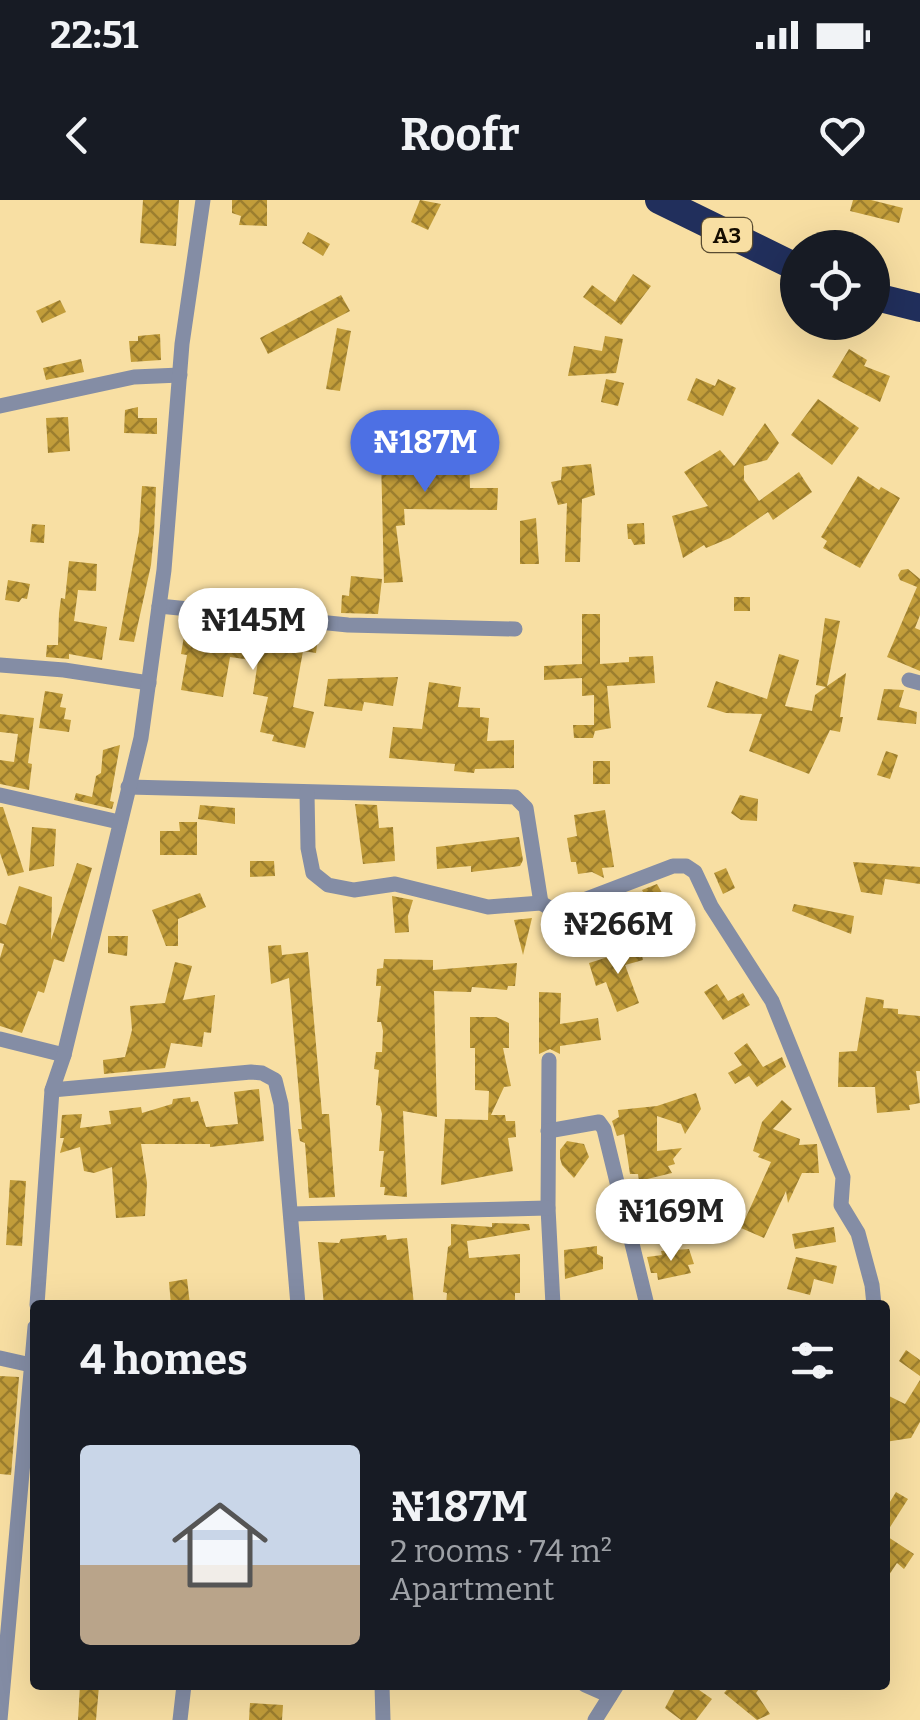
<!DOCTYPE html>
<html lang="en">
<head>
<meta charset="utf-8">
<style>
  body { margin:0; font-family:Bitter,serif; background:#20242c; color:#f1f3f6; height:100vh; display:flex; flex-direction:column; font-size:38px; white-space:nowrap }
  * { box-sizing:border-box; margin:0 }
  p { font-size:32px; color:#9ea1a6 }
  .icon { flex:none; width:55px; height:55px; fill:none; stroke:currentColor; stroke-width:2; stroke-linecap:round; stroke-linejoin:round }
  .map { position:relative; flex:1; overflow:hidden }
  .drawer { position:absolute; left:30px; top:1100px; width:860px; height:390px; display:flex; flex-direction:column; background:#171b24; border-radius:10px; box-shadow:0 10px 40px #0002 }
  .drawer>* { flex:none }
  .controls { position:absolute; left:780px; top:30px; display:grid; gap:20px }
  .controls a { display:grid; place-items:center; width:110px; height:110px; border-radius:50%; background:#171b24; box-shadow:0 10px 40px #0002; font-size:50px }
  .price { position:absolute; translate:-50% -85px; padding:0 22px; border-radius:35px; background:#fff; color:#222; font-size:32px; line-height:65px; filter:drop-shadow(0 2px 5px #0008) }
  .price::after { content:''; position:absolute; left:50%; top:60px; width:30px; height:22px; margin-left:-15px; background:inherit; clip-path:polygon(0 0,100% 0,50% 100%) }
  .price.current { background:#4d70e4; color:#fff }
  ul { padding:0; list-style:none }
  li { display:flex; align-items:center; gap:30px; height:250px; padding:0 50px }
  li span { display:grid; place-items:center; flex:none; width:280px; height:200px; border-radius:10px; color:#555 }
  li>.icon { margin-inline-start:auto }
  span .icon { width:120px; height:120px; fill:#fffc; stroke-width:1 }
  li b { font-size:42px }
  h2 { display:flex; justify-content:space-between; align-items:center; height:120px; padding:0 50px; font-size:42px }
  .status { display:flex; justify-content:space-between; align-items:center; height:70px; padding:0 50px; background:#171b24; direction:ltr }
  .status svg { height:28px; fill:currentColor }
  header { display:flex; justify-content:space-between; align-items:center; height:130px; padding:0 50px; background:#171b24; font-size:45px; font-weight:700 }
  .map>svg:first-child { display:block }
</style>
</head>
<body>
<div class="status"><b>22:51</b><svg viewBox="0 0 49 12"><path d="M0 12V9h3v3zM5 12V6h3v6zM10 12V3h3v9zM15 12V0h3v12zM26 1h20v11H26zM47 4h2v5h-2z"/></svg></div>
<header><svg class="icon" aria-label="back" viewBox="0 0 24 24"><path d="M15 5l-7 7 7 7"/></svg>Roofr<svg class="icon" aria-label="heart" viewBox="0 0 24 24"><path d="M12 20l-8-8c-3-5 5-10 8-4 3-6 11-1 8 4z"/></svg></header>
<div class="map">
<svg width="920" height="1520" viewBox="0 0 920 1520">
  <defs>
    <pattern id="building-cross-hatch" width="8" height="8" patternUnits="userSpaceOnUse" patternTransform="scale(2.5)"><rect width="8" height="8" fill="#c29d3a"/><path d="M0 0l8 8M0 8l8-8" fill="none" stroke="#9c7e2e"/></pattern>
  </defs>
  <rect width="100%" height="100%" fill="#f8dfa3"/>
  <g fill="url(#building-cross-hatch)">
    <path d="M 143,0 L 179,0 L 176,46 L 140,43 Z"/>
    <path d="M 232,0 L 267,0 L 267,26 L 239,25 L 241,16 L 232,13 Z"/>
    <path d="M 420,0 L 441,4 L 428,30 L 411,22 Z"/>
    <path d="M 853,0 L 871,0 L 903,8 L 899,23 L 850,11 Z"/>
    <path d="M 308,32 L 330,44 L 323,56 L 302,43 Z"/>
    <path d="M 633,74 L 651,86 L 621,125 L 583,97 L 592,85 L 615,102 Z"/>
    <path d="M 341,95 L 350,111 L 268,154 L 260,138 Z"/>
    <path d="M 60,100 L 66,112 L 42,123 L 36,111 Z"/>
    <path d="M 337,128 L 351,131 L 340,191 L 326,189 Z"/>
    <path d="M 160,134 L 161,160 L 131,162 L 129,141 L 138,141 L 138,136 Z"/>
    <path d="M 605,136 L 623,139 L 616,173 L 568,176 L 574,146 L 602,151 Z"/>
    <path d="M 849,149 L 867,160 L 864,166 L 890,176 L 880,202 L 832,177 Z"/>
    <path d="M 81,159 L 84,172 L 46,180 L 43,168 Z"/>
    <path d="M 696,178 L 715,186 L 718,179 L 736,188 L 723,216 L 687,200 Z"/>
    <path d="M 606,179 L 624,183 L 618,206 L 601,202 Z"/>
    <path d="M 818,199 L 859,228 L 832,265 L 791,235 Z"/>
    <path d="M 138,207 L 138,218 L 157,218 L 157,234 L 124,233 L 125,210 Z"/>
    <path d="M 68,217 L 70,251 L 48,253 L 46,218 Z"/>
    <path d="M 765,223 L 779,243 L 767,260 L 744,266 L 744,280 L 759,301 L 799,272 L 812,292 L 773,320 L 768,312 L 730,338 L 706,348 L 704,345 L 683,358 L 672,316 L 708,306 L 684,272 L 720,250 L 734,266 Z"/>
    <path d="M 469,252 L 470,288 L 498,288 L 497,310 L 404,309 L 405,325 L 396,326 L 403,382 L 384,383 L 381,257 Z"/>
    <path d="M 591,264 L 595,295 L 582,299 L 580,362 L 565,362 L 567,303 L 558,305 L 551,282 L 561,280 L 562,267 Z"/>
    <path d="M 858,276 L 879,290 L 881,287 L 900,298 L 860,368 L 823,348 L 827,341 L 821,337 Z"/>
    <path d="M 142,286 L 156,287 L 154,333 L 151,365 L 134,442 L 119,440 L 139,332 Z"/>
    <path d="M 536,318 L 539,364 L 520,364 L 520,321 Z"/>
    <path d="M 644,323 L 645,344 L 634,345 L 631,339 L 628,339 L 627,324 Z"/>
    <path d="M 32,324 L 45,325 L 44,343 L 30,342 Z"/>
    <path d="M 69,361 L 97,364 L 96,391 L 78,390 L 74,421 L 107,427 L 102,460 L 69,454 L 69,459 L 46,457 L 47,445 L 58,445 L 59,413 L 61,398 L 65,399 Z"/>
    <path d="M 908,369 L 920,379 L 920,415 L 915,428 L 920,430 L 920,471 L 887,457 L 917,387 L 900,380 L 898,375 L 901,370 Z"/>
    <path d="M 351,376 L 382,379 L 378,414 L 341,413 L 342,395 L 349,396 Z"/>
    <path d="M 8,380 L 30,384 L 27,399 L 22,398 L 19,402 L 5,400 Z"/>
    <rect x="734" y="397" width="16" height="14"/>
    <path d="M 582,414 L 600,414 L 600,464 L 629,462 L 629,457 L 653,456 L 655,483 L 607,486 L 611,528 L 595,531 L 593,538 L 574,538 L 573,525 L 594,525 L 594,495 L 582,496 L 582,478 L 544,480 L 544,466 L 582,464 Z"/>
    <path d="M 825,418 L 840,421 L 827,486 L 846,473 L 840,517 L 843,517 L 840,532 L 830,530 L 809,574 L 749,551 L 762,514 L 726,513 L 707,507 L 716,481 L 767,499 L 779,454 L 799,460 L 785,506 L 812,511 L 815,495 L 826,487 L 816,485 Z"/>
    <path d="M 186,424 L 229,431 L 229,428 L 254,431 L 255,428 L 318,437 L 316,453 L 303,451 L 293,507 L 314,512 L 305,548 L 272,541 L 274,535 L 260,532 L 268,497 L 253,494 L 258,461 L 230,457 L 223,497 L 181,490 L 187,455 L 181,454 Z"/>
    <path d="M 398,477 L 393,506 L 364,502 L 362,511 L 324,506 L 328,479 Z"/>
    <path d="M 429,482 L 461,487 L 458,507 L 480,508 L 480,517 L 489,518 L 487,541 L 514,540 L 514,568 L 475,569 L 474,573 L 454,571 L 455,564 L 389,558 L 393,527 L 422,529 Z"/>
    <path d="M 884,489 L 904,490 L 899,507 L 917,512 L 916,524 L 877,520 Z"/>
    <path d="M 45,491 L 63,494 L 60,507 L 66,508 L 64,519 L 71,520 L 69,532 L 39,528 Z"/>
    <path d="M 0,514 L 34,518 L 28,563 L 32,564 L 29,590 L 0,584 L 0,560 L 14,562 L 18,534 L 0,532 Z"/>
    <path d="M 120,545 L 110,601 L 114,602 L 112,609 L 74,600 L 76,593 L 92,597 L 96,576 L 101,573 L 103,550 Z"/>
    <path d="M 886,551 L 898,555 L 890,579 L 877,575 Z"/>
    <rect x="593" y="561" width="17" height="23"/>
    <path d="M 740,595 L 758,599 L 757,621 L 741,620 L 731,613 Z"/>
    <path d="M 355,604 L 377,605 L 379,628 L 393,627 L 395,661 L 363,664 Z"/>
    <path d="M 200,605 L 235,608 L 235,624 L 198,619 Z"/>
    <path d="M 0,607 L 3,607 L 24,672 L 8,676 L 0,653 Z"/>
    <path d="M 605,610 L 614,667 L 602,668 L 604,678 L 592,672 L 578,674 L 576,662 L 571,662 L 567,638 L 577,636 L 574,615 Z"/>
    <path d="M 179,622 L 197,622 L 197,655 L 160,655 L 160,631 L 180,631 Z"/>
    <path d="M 32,627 L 56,629 L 54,666 L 29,671 Z"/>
    <path d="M 519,637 L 523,660 L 520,666 L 471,672 L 471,666 L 437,669 L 436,647 Z"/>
    <path d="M 250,661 L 274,661 L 275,676 L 250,677 Z"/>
    <path d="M 853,662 L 920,667 L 920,684 L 885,679 L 882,695 L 861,692 Z"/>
    <path d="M 77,663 L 92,668 L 64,762 L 54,759 L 44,793 L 38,791 L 22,833 L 0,826 L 0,758 L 4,744 L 0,743 L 0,723 L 6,725 L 19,686 L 52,697 L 51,740 Z"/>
    <path d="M 726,668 L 735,688 L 723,694 L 714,673 Z"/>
    <path d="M 657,684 L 678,721 L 670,727 L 663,728 L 642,690 Z"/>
    <path d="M 200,693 L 206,707 L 178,719 L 178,746 L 166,746 L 152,710 Z"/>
    <path d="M 392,696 L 413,700 L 408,716 L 409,732 L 395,733 Z"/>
    <path d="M 794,704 L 854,716 L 851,734 L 792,711 Z"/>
    <path d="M 532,718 L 523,755 L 514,720 Z"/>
    <path d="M 108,736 L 128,736 L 127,756 L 108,753 Z"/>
    <path d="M 281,745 L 282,755 L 308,752 L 322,914 L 329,914 L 335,997 L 309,998 L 305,943 L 300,941 L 298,929 L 302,929 L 289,778 L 271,784 L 268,746 Z"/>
    <path d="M 640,747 L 643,760 L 625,765 L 639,803 L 617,812 L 606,782 L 596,786 L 589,763 Z"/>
    <path d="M 384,759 L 433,760 L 433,770 L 517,763 L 515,786 L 508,786 L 507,790 L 472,787 L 471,792 L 434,791 L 437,917 L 403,911 L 407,997 L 384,995 L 385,987 L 380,987 L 384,951 L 379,951 L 382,914 L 380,906 L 376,905 L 379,870 L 374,869 L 376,852 L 382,852 L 383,831 L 381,822 L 377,822 L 381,786 L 376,786 L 377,769 L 383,768 Z"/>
    <path d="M 175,762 L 192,766 L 183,800 L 215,795 L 211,833 L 204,832 L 202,847 L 171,843 L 165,868 L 104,874 L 103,860 L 125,857 L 132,830 L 130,806 L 165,803 Z"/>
    <path d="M 717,784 L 728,801 L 743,793 L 750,805 L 723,820 L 704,792 Z"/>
    <path d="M 539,792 L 561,793 L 560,824 L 598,818 L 601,840 L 560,846 L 560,854 L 550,849 L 539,854 Z"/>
    <path d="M 866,797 L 884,800 L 883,808 L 898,809 L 898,814 L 920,816 L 920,871 L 916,871 L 920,903 L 909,905 L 910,910 L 877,913 L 875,887 L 838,887 L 839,852 L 857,851 Z"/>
    <path d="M 470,817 L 496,817 L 509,823 L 509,848 L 503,848 L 511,886 L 504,887 L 491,915 L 505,915 L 506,921 L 515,921 L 516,937 L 508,938 L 513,971 L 441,985 L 445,919 L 488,920 L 489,891 L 475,890 L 475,848 L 470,848 Z"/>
    <path d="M 747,843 L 763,867 L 782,857 L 786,867 L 757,887 L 749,876 L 735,884 L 728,873 L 742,865 L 734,853 Z"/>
    <path d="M 259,889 L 264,941 L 210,947 L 210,944 L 141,944 L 147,983 L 145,1016 L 116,1018 L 112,967 L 94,973 L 84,971 L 80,947 L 60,953 L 64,938 L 60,938 L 62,915 L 82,914 L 80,928 L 111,924 L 109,911 L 141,907 L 142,913 L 172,904 L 173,899 L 190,897 L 191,902 L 198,901 L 206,927 L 238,924 L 234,892 Z"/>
    <path d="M 696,893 L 701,909 L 685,934 L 681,924 L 657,916 L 657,951 L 682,948 L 673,959 L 675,964 L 668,966 L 672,973 L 639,981 L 638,974 L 630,974 L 624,934 L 617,936 L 612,921 L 619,917 L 618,910 L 657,906 Z"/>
    <path d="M 782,900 L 792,909 L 773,929 L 800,939 L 799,945 L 817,944 L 819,973 L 802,973 L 788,1003 L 786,991 L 764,1038 L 741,1028 L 771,962 L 758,957 L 760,954 L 753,951 L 762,922 Z"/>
    <path d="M 567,941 L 584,944 L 589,957 L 574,978 L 562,965 L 560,958 L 560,950 Z"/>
    <path d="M 10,980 L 26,981 L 22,1046 L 6,1045 Z"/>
    <path d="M 492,1023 L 529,1024 L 530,1030 L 467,1041 L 469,1058 L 520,1054 L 520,1093 L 515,1093 L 515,1105 L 446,1105 L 447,1093 L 443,1092 L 448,1047 L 451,1045 L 451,1024 L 492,1027 Z"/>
    <path d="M 834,1027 L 836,1042 L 795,1049 L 792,1034 Z"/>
    <path d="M 386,1035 L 387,1040 L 407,1038 L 414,1105 L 324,1105 L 318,1042 L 339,1043 L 341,1039 Z"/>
    <path d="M 597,1046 L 597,1054 L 603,1057 L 603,1069 L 565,1079 L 564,1050 Z"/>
    <path d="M 689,1049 L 694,1064 L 688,1065 L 691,1073 L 658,1080 L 657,1073 L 651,1073 L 647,1057 L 662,1055 L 661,1051 Z"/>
    <path d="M 796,1057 L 837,1066 L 833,1084 L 814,1079 L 810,1095 L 787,1089 Z"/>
    <path d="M 187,1079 L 190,1105 L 171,1105 L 169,1082 Z"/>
    <path d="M 906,1150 L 920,1160 L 920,1176 L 899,1161 Z"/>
    <path d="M 0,1176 L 19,1177 L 11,1275 L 0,1274 Z"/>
    <path d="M 920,1180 L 920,1222 L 911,1238 L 885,1242 L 885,1194 L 905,1204 Z"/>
    <path d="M 896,1292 L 908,1299 L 885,1335 L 914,1354 L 904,1369 L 897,1363 L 885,1381 L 885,1310 Z"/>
    <path d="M 80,1485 L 99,1486 L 96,1520 L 78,1520 Z"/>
    <path d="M 677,1485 L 692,1485 L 712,1499 L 696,1520 L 681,1520 L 665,1508 Z"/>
    <path d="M 731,1485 L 762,1485 L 756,1493 L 770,1514 L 757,1520 L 724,1493 Z"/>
    <path d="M 250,1503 L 283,1505 L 282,1520 L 249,1520 Z"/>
  </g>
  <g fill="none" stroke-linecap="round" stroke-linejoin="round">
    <g stroke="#848da5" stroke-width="15">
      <path d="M 0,206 L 134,177 L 180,175"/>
      <path d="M 159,406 L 348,425 L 515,429"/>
      <path d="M 0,465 L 64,470 L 149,483"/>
      <path d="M 909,480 L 920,483"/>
      <path d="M 128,587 L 515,597 L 526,608 L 541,703"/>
      <path d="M 307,593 L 308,648 L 313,673 L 328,685 L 354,690 L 395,684 L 488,707 L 541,703 L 555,711 L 673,666 L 686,666 L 695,672 L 711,706 L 772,801 L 843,977 L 841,1005 L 858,1033 L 872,1085 L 874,1105"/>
      <path d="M 0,595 L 119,622"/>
      <path d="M 0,839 L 64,855"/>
      <path d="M 549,860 L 548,1008 L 553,1105"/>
      <path d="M 52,890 L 251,872 L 262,873 L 275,880 L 281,904 L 298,1105"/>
      <path d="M 548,931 L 599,922 L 604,929 L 647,1105"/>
      <path d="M 291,1014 L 548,1008"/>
      <path d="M 37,1105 L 52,890 L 64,855 L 141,538 L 164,370 L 182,144 L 203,0"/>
      <path d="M 0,1158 L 31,1165"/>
      <path d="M 382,1485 L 383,1520"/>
      <path d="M 585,1485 L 610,1496"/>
      <path d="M 0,1520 L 35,1127"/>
      <path d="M 180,1520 L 184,1485"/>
      <path d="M 595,1520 L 617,1485"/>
    </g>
    <g stroke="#212f5c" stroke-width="28">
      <path d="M 659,0 L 798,68"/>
      <path d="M 872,96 L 920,108"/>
    </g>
  </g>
  <g text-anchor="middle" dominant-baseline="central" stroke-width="10" stroke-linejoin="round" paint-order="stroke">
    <rect fill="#f8dfa3" stroke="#584b31" stroke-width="2.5" x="702" y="18" width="50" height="34" rx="8"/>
    <g font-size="22" font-weight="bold" fill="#140c00">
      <text x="727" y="35">A3</text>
    </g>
  </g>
</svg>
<div class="controls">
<a><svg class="icon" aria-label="locate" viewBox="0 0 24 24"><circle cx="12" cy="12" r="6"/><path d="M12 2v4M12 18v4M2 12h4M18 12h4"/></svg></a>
</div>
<b class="price current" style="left:425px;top:295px">₦187M</b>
<b class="price" style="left:253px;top:473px">₦145M</b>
<b class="price" style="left:618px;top:777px">₦266M</b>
<b class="price" style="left:671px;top:1064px">₦169M</b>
<section class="drawer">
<h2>4 homes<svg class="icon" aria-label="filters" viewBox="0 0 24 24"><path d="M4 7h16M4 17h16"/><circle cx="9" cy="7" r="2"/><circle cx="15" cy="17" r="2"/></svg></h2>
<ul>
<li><span style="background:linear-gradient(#c9d6e8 60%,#b9a48a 0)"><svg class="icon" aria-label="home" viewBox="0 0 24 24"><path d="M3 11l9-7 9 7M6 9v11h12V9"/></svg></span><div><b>₦187M</b><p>2 rooms · 74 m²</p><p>Apartment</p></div></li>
</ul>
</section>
</div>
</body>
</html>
